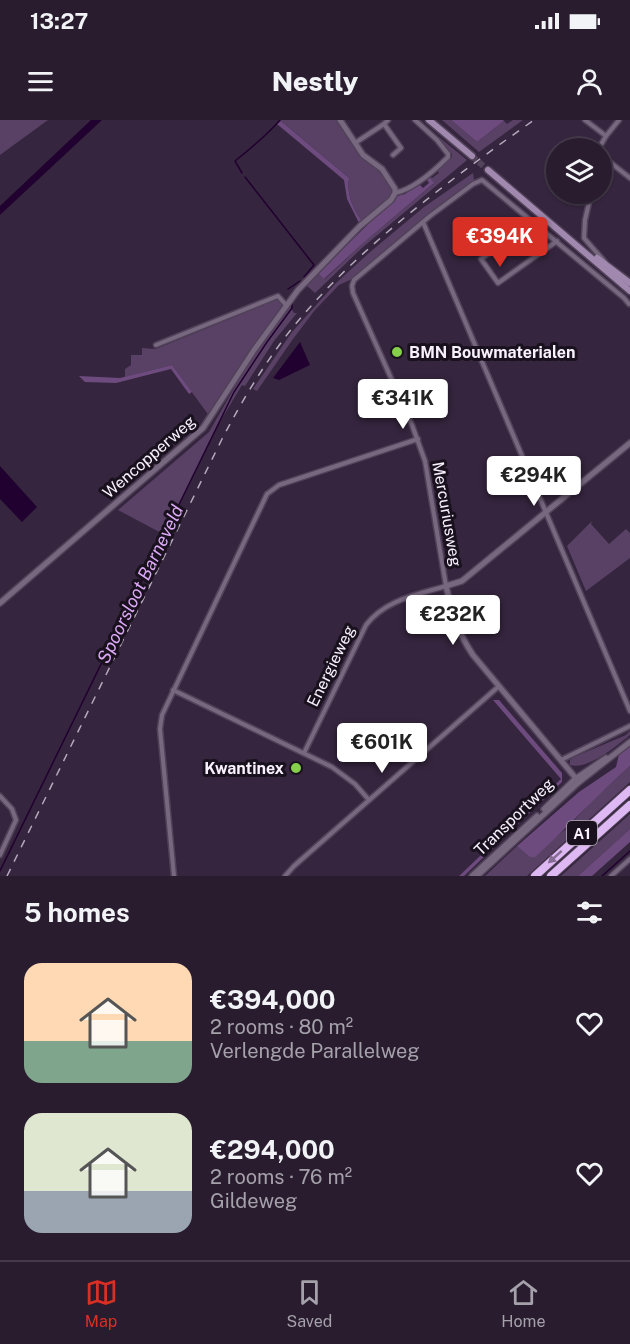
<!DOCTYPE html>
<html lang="en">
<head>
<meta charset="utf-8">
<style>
  body { margin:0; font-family:"Public Sans",sans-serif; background:#302536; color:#f1f3f6; height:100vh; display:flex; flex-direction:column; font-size:22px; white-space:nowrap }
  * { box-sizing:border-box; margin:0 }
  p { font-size:20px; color:#a5a1aa }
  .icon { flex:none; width:33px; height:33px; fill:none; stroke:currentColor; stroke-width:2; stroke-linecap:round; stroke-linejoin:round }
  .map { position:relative; height:756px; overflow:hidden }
  .details { display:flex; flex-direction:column; background:#281c2e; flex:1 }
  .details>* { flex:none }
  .fabs { position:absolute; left:546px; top:18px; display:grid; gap:12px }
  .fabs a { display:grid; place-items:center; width:66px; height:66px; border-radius:50%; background:#281c2e; box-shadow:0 2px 4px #0004,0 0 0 2px #443a4a; font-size:30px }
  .price { position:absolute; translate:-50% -51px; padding:0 14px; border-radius:6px; background:#fff; color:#222; font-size:20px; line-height:39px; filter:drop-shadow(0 2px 3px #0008) }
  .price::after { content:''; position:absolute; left:50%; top:36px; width:18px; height:14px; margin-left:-9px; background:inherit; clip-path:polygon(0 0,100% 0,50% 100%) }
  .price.selected { background:#d93025; color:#fff }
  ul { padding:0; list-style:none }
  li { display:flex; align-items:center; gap:18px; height:150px; padding:0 24px }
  li span { display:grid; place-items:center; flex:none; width:168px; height:120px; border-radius:18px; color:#555 }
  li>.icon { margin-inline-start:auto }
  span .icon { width:72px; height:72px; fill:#fffc; stroke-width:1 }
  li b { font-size:26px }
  h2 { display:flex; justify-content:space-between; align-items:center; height:72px; padding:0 24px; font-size:26px }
  .status { display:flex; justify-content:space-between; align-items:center; height:42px; padding:0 30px; background:#281c2e; direction:ltr }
  .status svg { height:16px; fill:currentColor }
  header { display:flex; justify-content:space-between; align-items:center; height:78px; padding:0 24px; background:#281c2e; font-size:27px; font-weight:800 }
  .dock { display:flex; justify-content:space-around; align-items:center; height:84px; border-top:2px solid #443a4a; background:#281c2e; font-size:16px; color:#a5a1aa }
  .dock a { display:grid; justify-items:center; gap:3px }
  .dock .selected { color:#d93025 }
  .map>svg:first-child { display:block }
</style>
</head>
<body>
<div class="status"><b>13:27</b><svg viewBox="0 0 49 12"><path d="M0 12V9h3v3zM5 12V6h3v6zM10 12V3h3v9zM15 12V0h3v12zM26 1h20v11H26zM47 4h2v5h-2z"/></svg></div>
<header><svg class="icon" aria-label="menu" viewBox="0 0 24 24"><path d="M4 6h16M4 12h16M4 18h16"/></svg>Nestly<svg class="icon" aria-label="person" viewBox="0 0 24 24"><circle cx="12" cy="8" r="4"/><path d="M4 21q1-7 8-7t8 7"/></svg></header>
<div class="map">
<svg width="630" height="756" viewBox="0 0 630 756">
  <rect width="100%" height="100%" fill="#35253e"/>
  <g fill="#594165">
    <path d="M 0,0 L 48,0 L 0,35 Z"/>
    <path d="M 280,0 L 337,0 L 364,40 L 378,48 L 393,72 L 390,78 L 362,101 C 353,88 346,73 349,58 Z"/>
    <path d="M 418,0 L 467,40 L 363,127 L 315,173 L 307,166 L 302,170 L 318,153 L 325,159 L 361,125 L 433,64 L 428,56 L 432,58 L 439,53 L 437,50 L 452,37 L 452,34 L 439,18 Z"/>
    <path d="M 442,0 L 451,0 L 477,22 L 504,1 L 507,4 L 513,0 L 523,0 L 479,32 Z"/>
    <path d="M 473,53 L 474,60 L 429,93 L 352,159 L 339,165 L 315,190 L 293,219 L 257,271 L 253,269 L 292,212 L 335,164 L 370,132 L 424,87 Z"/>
    <path d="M 278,179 L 283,185 L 242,243 L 210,297 L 172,245 L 125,257 L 125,249 L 131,245 L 131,235 L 142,235 L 142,228 L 156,229 Z"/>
    <path d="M 289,184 L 294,193 L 297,193 L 274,221 L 245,266 L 242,265 L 218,305 L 165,415 L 118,390 L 209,312 L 249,242 Z"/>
    <path d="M 592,401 L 591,404 L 609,424 L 626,409 L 630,413 L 630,438 L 586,471 L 567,426 Z"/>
    <path d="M 630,611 L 630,615 C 616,626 589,650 570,645 L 570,640 L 574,637 L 626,615 Z"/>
    <path d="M 630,646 L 630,662 L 527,756 L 485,756 L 517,726 L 530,736 L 566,709 L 598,675 Z"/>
    <path d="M 630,694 L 630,709 L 578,756 L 561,756 Z"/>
  </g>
  <g fill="#6d4b7e">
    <path d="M 451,0 L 503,0 L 504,1 L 477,22 Z"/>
    <path d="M 281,1 L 349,58 C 346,73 353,89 362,101 L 359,103 L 347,79 L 344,60 L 277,4 Z"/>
    <path d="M 428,56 L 434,63 L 361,125 L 324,159 L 318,153 L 397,76 L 405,74 L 419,64 L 423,68 L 429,63 L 426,58 Z"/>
    <path d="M 172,245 L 192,272 L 189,274 L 171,249 L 116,263 L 85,262 L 79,256 L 120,258 Z"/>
    <path d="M 493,580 L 499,580 L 562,653 L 562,662 L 464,756 L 459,756 L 561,659 Z"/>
    <path d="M 630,625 L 630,646 C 597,675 568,707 535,737 L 530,737 L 517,726 L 579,672 L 616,647 L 619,634 Z"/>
    <path d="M 630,709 L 630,722 L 592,756 L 578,756 Z"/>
  </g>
  <g fill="#21012f">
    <path d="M 91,0 L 102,0 L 0,95 L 0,86 Z"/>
    <path d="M 300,222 L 310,245 L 279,260 L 273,258 Z"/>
    <path d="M 0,346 L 37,387 L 22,402 L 0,379 Z"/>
  </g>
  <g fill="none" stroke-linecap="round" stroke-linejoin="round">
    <g stroke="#21012f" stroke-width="1.5">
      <path d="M 242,53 L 235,41 C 250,29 268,14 280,0"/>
      <path d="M 245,57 L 314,145 L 304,157"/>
      <path d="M 288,169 L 300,161"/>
      <path d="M 0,751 L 234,272 L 267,222 L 292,188 L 292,183"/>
      <path d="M 602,756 L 630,731"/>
    </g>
    <path stroke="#53445b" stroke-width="6" stroke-dasharray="6 3" stroke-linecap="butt" d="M 472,36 L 488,50"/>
    <defs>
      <g id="minor">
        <path d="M 388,0 L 384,4 L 401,28 L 393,35"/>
        <path d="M 585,0 L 606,16 L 619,0"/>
        <path d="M 355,23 L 384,4"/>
        <path d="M 599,28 L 606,16"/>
        <path d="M 602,41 L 611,43 L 630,58"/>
        <path d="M 395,73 C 414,69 435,50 448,37 L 448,34 L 437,20 L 415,0"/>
        <path d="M 591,74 L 585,100 L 584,118 L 605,142"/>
        <path d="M 532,101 L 481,139 L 498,163 L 557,121"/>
        <path d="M 423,102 L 630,591"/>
        <path d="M 156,225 L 278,176 L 286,185"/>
        <path d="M 173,570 L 332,647 L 355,664 L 369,680"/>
        <path d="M 304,633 L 366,505 C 385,480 416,475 446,466 L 425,341 L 412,305 L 353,173 L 352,166 L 354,160 L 430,96 L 473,64 L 482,60 L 624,178 L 629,184"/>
        <path d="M 561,640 L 630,606"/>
        <path d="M 0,676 L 12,689 L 16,700 L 0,735"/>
        <path d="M 174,756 L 160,609 L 162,595 L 267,374 L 279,365 L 418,319"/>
        <path d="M 285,756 L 294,746 L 498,567"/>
        <path d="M 611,756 L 630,739"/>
      </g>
      <g id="tertiary">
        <path d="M 0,483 L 203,308 L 254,230 L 298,170 L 360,106 L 391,80 L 395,73 L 395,69 L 382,49 L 363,35 L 340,0"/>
        <path d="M 579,662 L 473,535 C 458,513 452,492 446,466 L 462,461 L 630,323"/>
        <path d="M 544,689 L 575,659 L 606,638"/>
        <path d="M 472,756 L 537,696"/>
        <path d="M 477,756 L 579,662 L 630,622"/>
      </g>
      <g id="secondary">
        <path d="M 429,0 L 472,36"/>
        <path d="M 488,50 L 630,171"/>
        <path d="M 597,138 L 630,163"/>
      </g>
      <g id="motorway">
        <path d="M 535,756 L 630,670"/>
        <path d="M 551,756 L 630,685"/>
      </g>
    </defs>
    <use href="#minor" stroke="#514259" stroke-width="7"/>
    <use href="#tertiary" stroke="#514259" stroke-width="8"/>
    <use href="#secondary" stroke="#514259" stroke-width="9"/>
    <use href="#motorway" stroke="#514259" stroke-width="10"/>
    <use href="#minor" stroke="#77677f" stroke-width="4"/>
    <use href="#tertiary" stroke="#77677f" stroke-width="5"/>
    <use href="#secondary" stroke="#a088ae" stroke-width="6"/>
    <use href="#motorway" stroke="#deb8f3" stroke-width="8"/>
    <path stroke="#b5aabc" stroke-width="1.5" stroke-dasharray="8 8" stroke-linecap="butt" d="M 7,756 L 222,319 C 245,275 271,232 304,194 C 367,121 455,56 534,0"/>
  </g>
  <defs><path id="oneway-solid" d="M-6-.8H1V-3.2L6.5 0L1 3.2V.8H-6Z" transform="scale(1.5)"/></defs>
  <use fill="#856d93" href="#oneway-solid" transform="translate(555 737) rotate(138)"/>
  <g fill="#86cf4b" stroke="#19111d" stroke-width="2">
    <circle cx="397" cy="232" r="6"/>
    <circle cx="296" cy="648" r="6"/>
  </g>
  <g text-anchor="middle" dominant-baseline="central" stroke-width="6" stroke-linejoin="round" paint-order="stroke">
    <rect fill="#19111d" stroke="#b6aebb" stroke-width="1.5" x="567" y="701" width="30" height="24" rx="4.5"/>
    <g font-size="15" font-weight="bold" fill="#faf1ff">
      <text x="582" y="713">A1</text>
    </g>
    <g font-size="16" font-weight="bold" fill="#faf1ff" stroke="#19111d" text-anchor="start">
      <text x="409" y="232">BMN Bouwmaterialen</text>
      <text x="284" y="648" text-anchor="end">Kwantinex</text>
    </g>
    <g font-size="16" fill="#faf1ff" stroke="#19111d">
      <text transform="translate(149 337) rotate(-41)">Wencopperweg</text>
      <text transform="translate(447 394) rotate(80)">Mercuriusweg</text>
      <text transform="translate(331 546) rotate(-64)">Energieweg</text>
      <text transform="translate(514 697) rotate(-44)">Transportweg</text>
    </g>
    <g font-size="18" font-style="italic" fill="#ddaaf8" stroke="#19111d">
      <text transform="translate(140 464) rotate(-64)">Spoorsloot Barneveld</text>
    </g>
  </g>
</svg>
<div class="fabs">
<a><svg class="icon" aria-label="layers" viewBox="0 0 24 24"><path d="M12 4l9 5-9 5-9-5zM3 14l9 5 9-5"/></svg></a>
</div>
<b class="price selected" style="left:500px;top:148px">€394K</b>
<b class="price" style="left:403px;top:310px">€341K</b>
<b class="price" style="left:534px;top:387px">€294K</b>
<b class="price" style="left:453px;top:526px">€232K</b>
<b class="price" style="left:382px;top:654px">€601K</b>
</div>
<section class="details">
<h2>5 homes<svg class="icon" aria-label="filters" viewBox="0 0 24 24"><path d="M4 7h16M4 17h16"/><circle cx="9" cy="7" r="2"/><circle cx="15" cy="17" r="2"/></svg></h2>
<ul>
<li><span style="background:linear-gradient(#ffd9b3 65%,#7fa58c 0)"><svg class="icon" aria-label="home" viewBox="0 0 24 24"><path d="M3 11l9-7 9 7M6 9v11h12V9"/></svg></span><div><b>€394,000</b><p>2 rooms · 80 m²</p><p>Verlengde Parallelweg</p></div><svg class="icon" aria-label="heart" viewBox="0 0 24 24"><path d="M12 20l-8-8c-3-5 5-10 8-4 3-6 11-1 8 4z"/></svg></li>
<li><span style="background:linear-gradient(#dfe7d0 65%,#9aa5b1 0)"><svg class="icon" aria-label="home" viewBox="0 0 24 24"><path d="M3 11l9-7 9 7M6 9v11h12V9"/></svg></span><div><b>€294,000</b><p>2 rooms · 76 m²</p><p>Gildeweg</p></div><svg class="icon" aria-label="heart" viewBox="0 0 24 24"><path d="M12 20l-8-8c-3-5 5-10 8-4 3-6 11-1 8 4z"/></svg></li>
</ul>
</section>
<nav class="dock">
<a class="selected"><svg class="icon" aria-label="map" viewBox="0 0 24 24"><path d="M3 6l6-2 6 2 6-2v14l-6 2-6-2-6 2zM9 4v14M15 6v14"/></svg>Map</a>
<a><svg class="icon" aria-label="saved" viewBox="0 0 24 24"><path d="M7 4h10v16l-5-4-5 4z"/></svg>Saved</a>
<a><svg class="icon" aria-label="home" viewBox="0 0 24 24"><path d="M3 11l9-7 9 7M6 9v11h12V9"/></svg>Home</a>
</nav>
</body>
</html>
